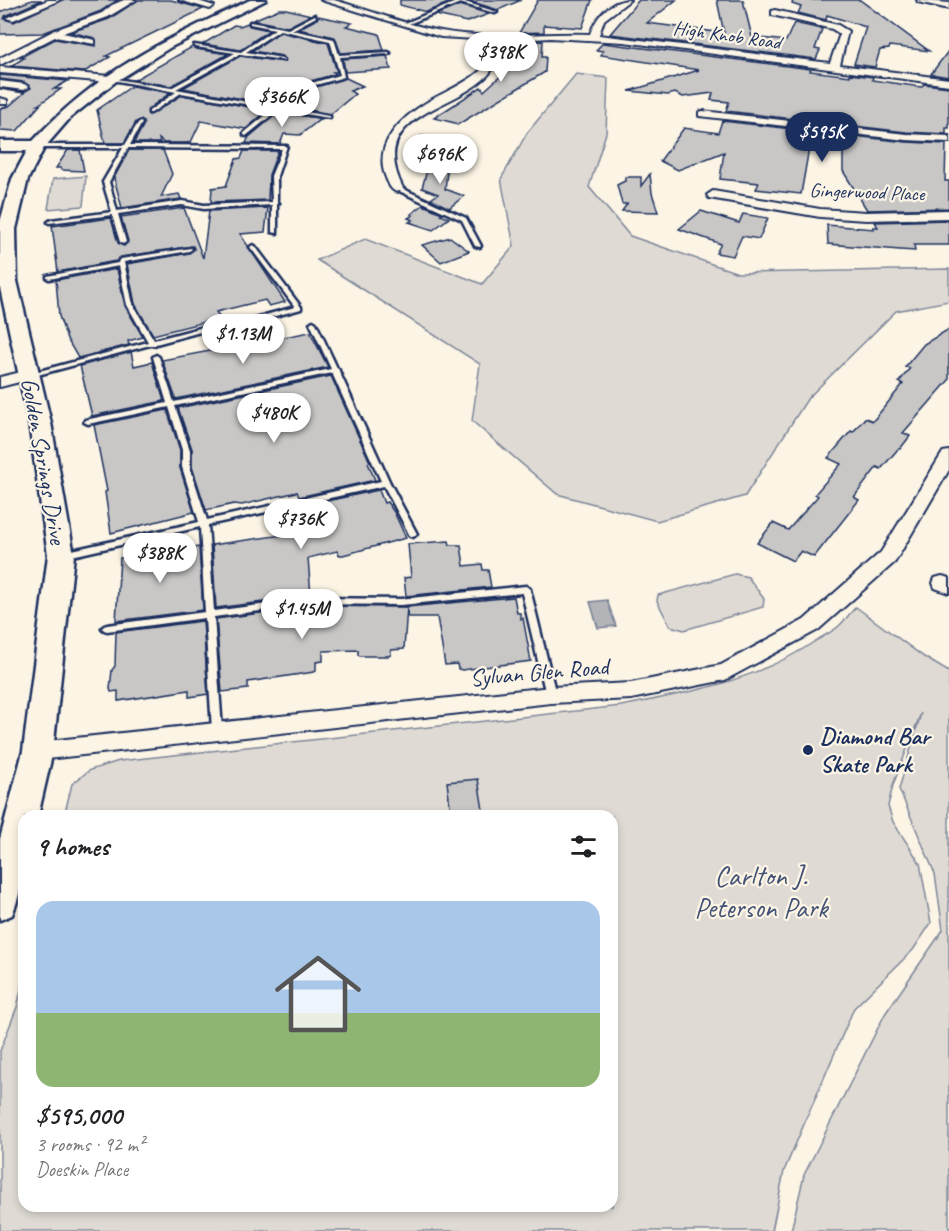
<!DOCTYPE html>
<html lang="en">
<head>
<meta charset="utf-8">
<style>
  body { margin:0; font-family:Caveat,sans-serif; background:#f2f2f2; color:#202124; height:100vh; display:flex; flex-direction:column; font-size:22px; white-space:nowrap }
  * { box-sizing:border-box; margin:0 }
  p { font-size:20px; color:#757577 }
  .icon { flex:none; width:33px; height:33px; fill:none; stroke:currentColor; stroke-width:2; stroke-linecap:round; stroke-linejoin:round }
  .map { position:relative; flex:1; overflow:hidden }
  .side { position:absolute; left:18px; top:810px; width:600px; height:402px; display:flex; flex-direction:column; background:#fff; border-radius:18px; box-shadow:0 3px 9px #0003 }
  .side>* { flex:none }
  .price { position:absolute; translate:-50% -51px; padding:0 14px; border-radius:21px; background:#fff; color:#222; font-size:20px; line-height:39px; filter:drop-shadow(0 2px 3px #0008) }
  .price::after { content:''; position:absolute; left:50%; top:36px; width:18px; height:14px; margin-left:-9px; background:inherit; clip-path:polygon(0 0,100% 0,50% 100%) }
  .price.on { background:#1b2f5e; color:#fff }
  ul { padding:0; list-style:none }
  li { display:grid; align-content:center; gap:12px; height:318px; padding:0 18px }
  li+li { border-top:2px solid #e0e0e0 }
  li span { display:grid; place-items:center; height:186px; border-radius:18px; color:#555 }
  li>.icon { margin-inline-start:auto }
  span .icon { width:108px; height:108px; fill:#fffc; stroke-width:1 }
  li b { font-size:26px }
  h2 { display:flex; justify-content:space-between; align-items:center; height:72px; padding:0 18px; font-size:26px }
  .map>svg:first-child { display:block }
</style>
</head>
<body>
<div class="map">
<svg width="949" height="1231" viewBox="0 0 949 1231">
  <rect width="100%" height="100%" fill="#fcf5e5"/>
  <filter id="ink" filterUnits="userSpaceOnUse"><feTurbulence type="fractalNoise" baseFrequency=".0167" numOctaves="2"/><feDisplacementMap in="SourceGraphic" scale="12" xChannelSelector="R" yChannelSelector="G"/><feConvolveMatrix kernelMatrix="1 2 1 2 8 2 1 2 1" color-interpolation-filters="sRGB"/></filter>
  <g filter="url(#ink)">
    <g fill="#dfdbd4" stroke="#7d8599" stroke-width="1.5">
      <path d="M 576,74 L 608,78 L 606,133 L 589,187 L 630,236 L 738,273 L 949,269 L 949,301 L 896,311 L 808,398 L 745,496 L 657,521 L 557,494 L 472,421 L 480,364 L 317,260 L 365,239 L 482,284 L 514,246 L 501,179 L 527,133 Z"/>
      <path d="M 86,176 L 83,206 L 48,209 L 53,179 Z"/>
      <path d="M 735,574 L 748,577 L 764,599 L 763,607 L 684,630 L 670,626 L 657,601 L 658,595 Z"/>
      <path d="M 856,607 L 924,657 L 949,672 L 949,1231 L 791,1231 L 804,1175 L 885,1014 L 943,930 L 935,874 L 899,789 L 921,713 L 893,785 L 888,806 L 893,822 L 920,863 L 931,923 L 913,950 L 854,1008 L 784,1171 L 772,1231 L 0,1231 L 0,1051 L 17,1007 L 24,977 L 24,1206 L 612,1206 L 612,816 L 64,816 L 72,784 L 90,770 L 119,761 L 621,706 C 689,693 759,680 817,640 C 825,635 834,631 840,625 C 846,619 850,613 856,607 Z"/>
    </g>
    <path fill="#b2b4b8" stroke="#767f94" stroke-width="1.5" d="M 607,600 L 616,626 L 598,628 L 590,602 Z"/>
    <g fill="#c8c7c6" stroke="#1b2f5e" stroke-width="1.5">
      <path d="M 32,0 L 42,0 L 5,16 L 4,19 L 14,22 L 62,0 L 118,0 L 101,11 L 43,33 L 0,34 L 0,12 Z"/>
      <path d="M 138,0 L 171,0 L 203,9 L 106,56 L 110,57 L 84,72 L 11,66 L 24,58 L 21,57 L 55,39 L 96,46 L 95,38 L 71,32 L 109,19 Z"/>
      <path d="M 400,0 L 450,0 L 451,2 L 426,12 L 400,5 Z"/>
      <path d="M 466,0 L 521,0 L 498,10 Z"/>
      <path d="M 538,0 L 592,0 L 582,28 L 544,25 L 544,32 L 519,33 Z"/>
      <path d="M 639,0 L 676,0 L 647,23 L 724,33 L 717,0 L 743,0 L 752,37 L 786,41 L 794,23 L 822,29 L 815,49 L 820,50 L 816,59 L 610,34 Z"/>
      <path d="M 793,0 L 860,0 L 929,51 L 890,46 L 889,49 L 880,50 L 875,67 L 854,64 L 866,27 L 827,15 L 826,20 L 798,13 L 801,7 L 792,4 Z"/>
      <path d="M 460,5 L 489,14 L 467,22 L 436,15 Z"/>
      <path d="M 279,9 L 286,9 L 311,15 L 288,27 L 253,20 Z"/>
      <path d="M 318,16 L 352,23 L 346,26 L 379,34 L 384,50 L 341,53 L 334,37 L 298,29 L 317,19 Z"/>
      <path d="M 248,23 L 250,26 L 269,30 L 240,50 L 203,44 L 234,25 L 240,26 Z"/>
      <path d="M 280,32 L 328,43 L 337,72 L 333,72 L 336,74 L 300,84 L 275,105 L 183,88 L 240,56 L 285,62 L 282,56 L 252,51 Z"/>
      <path d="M 543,41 L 542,57 L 546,57 L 545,72 L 457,125 L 455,123 L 434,118 L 481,87 L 484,91 L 514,64 L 517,42 Z"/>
      <path d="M 603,43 L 811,69 L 810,71 L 850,76 L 850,74 L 873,77 L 872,80 L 921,87 L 924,84 L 949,87 L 949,128 L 946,128 L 946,134 L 906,132 L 726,111 L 729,102 L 711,100 L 713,93 L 683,97 L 675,93 L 668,95 L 629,91 L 699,70 L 601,55 L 603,51 L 596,50 Z"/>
      <path d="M 192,47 L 196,49 L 228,54 L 171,86 L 134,80 Z"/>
      <path d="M 949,50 L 949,77 L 931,74 Z"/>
      <path d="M 387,56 L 391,69 L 345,72 L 343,59 Z"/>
      <path d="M 0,75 L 68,81 L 54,89 L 61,89 L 38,105 L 40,105 L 17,131 L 0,130 L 0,109 L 9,106 L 24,93 L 0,89 L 24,92 L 31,88 L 24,82 L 0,79 Z"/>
      <path d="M 346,78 L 363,86 L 350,91 L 355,94 L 331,114 L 286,106 L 306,90 Z"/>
      <path d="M 132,86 L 170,93 L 148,109 L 149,115 L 182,95 L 268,110 L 246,129 L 201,121 L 191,142 L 186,143 L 164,143 L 159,139 L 160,143 L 134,143 L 144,124 L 141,120 L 136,122 L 124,143 L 105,143 L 97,110 Z"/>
      <path d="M 279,112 L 324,119 L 318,121 L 300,135 L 284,134 L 280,144 L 246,143 L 249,137 Z"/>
      <path d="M 722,121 L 906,142 L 946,144 L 945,181 L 949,181 L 949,208 L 867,210 L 843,171 L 843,152 L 809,148 L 801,194 L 756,189 L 759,183 L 720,179 L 724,152 L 678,170 L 660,161 L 684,128 L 718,133 Z"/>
      <path d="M 421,136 L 445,140 L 426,159 L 412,159 L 415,141 Z"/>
      <path d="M 68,150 L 80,150 L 84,171 L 61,170 L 61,168 L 56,168 Z"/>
      <path d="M 129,150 L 163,150 L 172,174 L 161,197 L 179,194 L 181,199 L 122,208 L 114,178 Z"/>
      <path d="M 244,151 L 278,151 L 269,175 L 268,200 L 211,202 L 212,188 L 226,186 L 236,159 L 241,158 Z"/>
      <path d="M 429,163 L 448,164 L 445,189 L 464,196 L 449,208 L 431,199 L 438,194 L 422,188 Z"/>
      <path d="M 650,174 L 652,193 L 658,212 L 622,211 L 627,204 L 622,204 L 617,185 L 625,181 L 625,177 L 641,177 L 641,186 Z"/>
      <path d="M 423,205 L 442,213 L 440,215 L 449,218 L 433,230 L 409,222 L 413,220 L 408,218 L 413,215 L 411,214 Z"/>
      <path d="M 184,208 L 203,258 L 209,211 L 268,208 L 265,232 L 240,234 L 285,302 L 269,306 L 265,300 L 216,312 L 220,318 L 153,335 L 135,304 L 127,264 L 189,253 L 194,249 L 193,246 L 121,257 L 116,261 L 58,272 L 52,226 L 111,218 L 118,243 L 124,246 L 128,241 L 121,217 Z"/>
      <path d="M 701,211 L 739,223 L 743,214 L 768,218 L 759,239 L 742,236 L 733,256 L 716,253 L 721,244 L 679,229 Z"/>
      <path d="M 949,220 L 949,245 L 914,245 L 915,251 L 900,250 L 828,244 L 827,225 L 874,229 L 873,227 L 878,227 L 875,222 Z"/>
      <path d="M 450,237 L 469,251 L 441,262 L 422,245 Z"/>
      <path d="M 117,269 L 125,306 L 143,337 L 128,341 L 129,345 L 78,358 L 67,339 L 59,316 L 56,280 Z"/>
      <path d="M 949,329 L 949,380 L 903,433 L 910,436 L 900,449 L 898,449 L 881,469 L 877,467 L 854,497 L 859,500 L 814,557 L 801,551 L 793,561 L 757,543 L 773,523 L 788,530 L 818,496 L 815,494 L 841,464 L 828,458 L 851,431 L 853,432 L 865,418 L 873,421 L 903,384 L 899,382 L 910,368 L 905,367 L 924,344 Z"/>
      <path d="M 310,332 L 328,367 L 176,399 L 162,360 Z"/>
      <path d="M 131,352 L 134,366 L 152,362 L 164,401 L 92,416 L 80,366 Z"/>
      <path d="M 331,376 L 370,462 L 368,463 L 375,480 L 299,497 L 297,492 L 242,505 L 234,504 L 206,510 L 192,467 L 192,449 L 178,408 Z"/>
      <path d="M 167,410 L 180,450 L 180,468 L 194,512 L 111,533 L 105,492 L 107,491 L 94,425 Z"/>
      <path d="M 379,490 L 384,503 L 387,502 L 394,512 L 406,538 L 343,555 L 339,555 L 337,551 L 308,558 L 311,596 L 216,608 L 212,545 L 312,531 L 303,506 Z"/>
      <path d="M 449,541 L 450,545 L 461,545 L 464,566 L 482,564 L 483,570 L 488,570 L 491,587 L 406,596 L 404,578 L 411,577 L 408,544 Z"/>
      <path d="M 199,547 L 203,610 L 116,621 L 120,558 Z"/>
      <path d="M 514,597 L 517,613 L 520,613 L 521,619 L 523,618 L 531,661 L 462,670 L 458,669 L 457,664 L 445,665 L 437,617 L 408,617 L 407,607 Z"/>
      <path d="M 312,606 L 407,607 L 404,649 L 391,650 L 391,655 L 388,656 L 360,656 L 358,655 L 358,650 L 323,651 L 323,661 L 316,662 L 316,671 L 314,672 L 248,682 L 248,689 L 222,692 L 216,619 Z"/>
      <path d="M 203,621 L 208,694 L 189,697 L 189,690 L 118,701 L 118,691 L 111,692 L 110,689 L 112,670 L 115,666 L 116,632 Z"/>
      <path d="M 478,779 L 483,810 L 451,814 L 447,782 Z"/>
    </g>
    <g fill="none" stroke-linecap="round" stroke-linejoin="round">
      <defs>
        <g id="lane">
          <path d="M 452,0 L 458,0 L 497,12 L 495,13 L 460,3 L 406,25 L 403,24 L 456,2 Z"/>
          <path d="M 315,15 L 316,17 L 292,30 L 334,39 L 339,55 L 388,52 L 390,53 L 388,54 L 340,57 L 344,77 L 305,88 L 281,107 L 328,116 L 330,116 L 330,118 L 278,110 L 246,136 L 244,135 L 244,133 L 273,109 L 181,93 L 151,113 L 149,113 L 149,111 L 176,92 L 108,79 L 110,78 L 171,88 L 235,53 L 196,47 L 194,45 L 241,52 L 275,29 L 250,24 L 250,22 L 288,29 ZM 280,30 L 330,41 L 340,75 L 301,86 L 276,107 L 176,89 L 240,54 L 284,60 L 282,58 L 246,52 Z"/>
          <path d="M 140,122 L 142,123 L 130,145 L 287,146 L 277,176 L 277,202 L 279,203 L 277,204 L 277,233 L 272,232 L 272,205 L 204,209 L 182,205 L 118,214 L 126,242 L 123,244 L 120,242 L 112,215 L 49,223 L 48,222 L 51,220 L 112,212 L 103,182 L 123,148 L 37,148 L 35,147 L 35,145 L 125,145 L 138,123 ZM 128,148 L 282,149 L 271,176 L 272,202 L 204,205 L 182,201 L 117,211 L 109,182 Z"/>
          <path d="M 395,187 L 399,187 L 466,218 L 481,246 L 480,247 L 475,246 L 462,220 L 395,189 Z"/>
          <path d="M 253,245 L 255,246 L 301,307 L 301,309 L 232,328 L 215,328 L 156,344 L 155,345 L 150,345 L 30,377 L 26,375 L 28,374 L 148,342 L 127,305 L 119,266 L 49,279 L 47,278 L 47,276 L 118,263 L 119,260 L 121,259 L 191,248 L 192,249 L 189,251 L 124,262 L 133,305 L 154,340 L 215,324 L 232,324 L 295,307 L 250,247 Z"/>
          <path d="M 313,321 L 316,323 L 337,368 L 339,370 L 339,371 L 390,483 L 417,534 L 413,537 L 410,536 L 384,486 L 208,525 L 214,611 L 313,598 L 401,599 L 526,586 L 530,589 L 556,695 L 554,698 L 551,699 L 548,698 L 546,695 L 522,593 L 401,605 L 313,604 L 214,617 L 222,730 L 221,733 L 217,734 L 213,733 L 212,730 L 205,618 L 107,631 L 104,630 L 102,628 L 104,626 L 107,625 L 205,612 L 200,527 L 63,558 L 60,557 L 59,555 L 63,552 L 199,522 L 182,467 L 182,450 L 169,407 L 88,424 L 84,422 L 85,420 L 167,403 L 153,357 L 156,355 L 159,357 L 174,402 L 331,369 L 310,323 ZM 332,373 L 381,481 L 207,520 L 190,467 L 190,450 L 175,406 Z"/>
        </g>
        <g id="street">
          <path d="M 48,0 L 60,0 L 13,20 L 6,18 Z"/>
          <path d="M 124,0 L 136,0 L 108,17 L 63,33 L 95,40 L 95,44 L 55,37 L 0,65 L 0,58 L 55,30 L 102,13 L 112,5 Z"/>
          <path d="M 179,0 L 195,0 L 214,6 L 210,9 Z"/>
          <path d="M 321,0 L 334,0 C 369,10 406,25 441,31 C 488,40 542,32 590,34 C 596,17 610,0 630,0 L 604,20 L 599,35 L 830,63 L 840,34 L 832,29 L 772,15 L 772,11 L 775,10 L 838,25 L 848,31 L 840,65 L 949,79 L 949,85 L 624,42 L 550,38 L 500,41 C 498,53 496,66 488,75 C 454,111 366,114 403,188 L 397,192 C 390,190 389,184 386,178 C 372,144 402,117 429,101 C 446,91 465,84 480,71 L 486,61 L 491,40 L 441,37 Z"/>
          <path d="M 917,0 L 949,3 L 949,9 L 918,2 Z"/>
          <path d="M 0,67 L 110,76 L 115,79 L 110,82 L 0,73 Z"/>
          <path d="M 0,81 L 24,84 L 29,87 L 24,90 L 0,87 Z"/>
          <path d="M 0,98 L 7,100 L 7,104 L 0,104 Z"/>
          <path d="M 703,111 L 906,134 L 949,136 L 949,142 L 906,140 L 699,116 L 699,112 Z"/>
          <path d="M 713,191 L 820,209 L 866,212 L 949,210 L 949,218 L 866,220 L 820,217 L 709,198 L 707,195 Z"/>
          <path d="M 30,370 L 35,372 L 38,375 L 35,378 L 0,387 L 0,377 Z"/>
          <path d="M 949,451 L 949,470 L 895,562 L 818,630 L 725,680 L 631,699 L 551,703 L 38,760 L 30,758 L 27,751 L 30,744 L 38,742 L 551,687 L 631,683 L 721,665 L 804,620 L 881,552 L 943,452 Z"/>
          <path d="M 942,576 L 949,578 L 949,593 L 935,588 L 933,583 L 935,578 Z"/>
        </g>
        <path id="secondary" d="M 250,0 L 266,0 L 171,47 L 115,82 L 70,118 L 44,148 L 28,179 L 16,229 L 17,281 L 51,423 L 74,555 L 53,751 L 38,816 L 24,816 C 24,850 26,883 12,915 L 0,920 L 0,839 L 23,751 L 48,555 L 29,423 L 0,288 L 0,222 L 12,179 L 27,151 L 0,151 L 0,141 L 33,141 C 98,70 165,40 250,0 Z"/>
      </defs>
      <use href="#lane" stroke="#1b2f5e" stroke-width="5"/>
      <use href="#street" stroke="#1b2f5e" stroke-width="4"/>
      <use href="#secondary" stroke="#1b2f5e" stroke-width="5"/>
      <use href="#lane" fill="#fcf5e5" fill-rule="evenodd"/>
      <use href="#street" fill="#fcf5e5" fill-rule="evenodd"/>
      <use href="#secondary" fill="#fcf5e5" fill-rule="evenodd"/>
    </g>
  </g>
  <circle fill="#1b2f5e" stroke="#fcf5e5" stroke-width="2" cx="808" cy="750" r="6"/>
  <g text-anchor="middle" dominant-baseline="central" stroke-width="4.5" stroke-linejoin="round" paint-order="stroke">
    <g font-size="20" fill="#1b2f5e" stroke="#fcf5e5">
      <text transform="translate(727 35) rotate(8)">High Knob Road</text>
      <text transform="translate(867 192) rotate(2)">Gingerwood Place</text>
    </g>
    <g font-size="24" fill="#1b2f5e" stroke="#fcf5e5">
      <text transform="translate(44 461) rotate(80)">Golden Springs Drive</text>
      <text transform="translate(539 672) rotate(-5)">Sylvan Glen Road</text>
    </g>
    <g font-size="24" font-weight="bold" fill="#1b2f5e" stroke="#fcf5e5" text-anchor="start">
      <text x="820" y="736">Diamond Bar<tspan x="820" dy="28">Skate Park</tspan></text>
    </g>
    <g font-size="28" fill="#425176" stroke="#fcf5e5">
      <text x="761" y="875">Carlton J.<tspan x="761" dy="32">Peterson Park</tspan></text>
    </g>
  </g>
</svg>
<b class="price" style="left:501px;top:83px">$398K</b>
<b class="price" style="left:282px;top:128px">$366K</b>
<b class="price on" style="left:822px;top:163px">$595K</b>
<b class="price" style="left:440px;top:185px">$696K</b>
<b class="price" style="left:243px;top:365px">$1.13M</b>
<b class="price" style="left:274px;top:444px">$480K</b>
<b class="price" style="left:301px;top:550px">$736K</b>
<b class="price" style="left:160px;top:584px">$388K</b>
<b class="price" style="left:302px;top:640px">$1.45M</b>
<section class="side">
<h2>9 homes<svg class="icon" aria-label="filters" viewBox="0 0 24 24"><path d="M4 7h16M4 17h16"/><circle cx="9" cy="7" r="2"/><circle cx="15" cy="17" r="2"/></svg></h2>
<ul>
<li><span style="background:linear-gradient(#a9c7e8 60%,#8fb573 0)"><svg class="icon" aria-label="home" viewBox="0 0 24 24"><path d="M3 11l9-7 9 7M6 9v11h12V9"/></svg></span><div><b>$595,000</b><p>3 rooms · 92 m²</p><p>Doeskin Place</p></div></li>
</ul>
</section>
</div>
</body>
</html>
